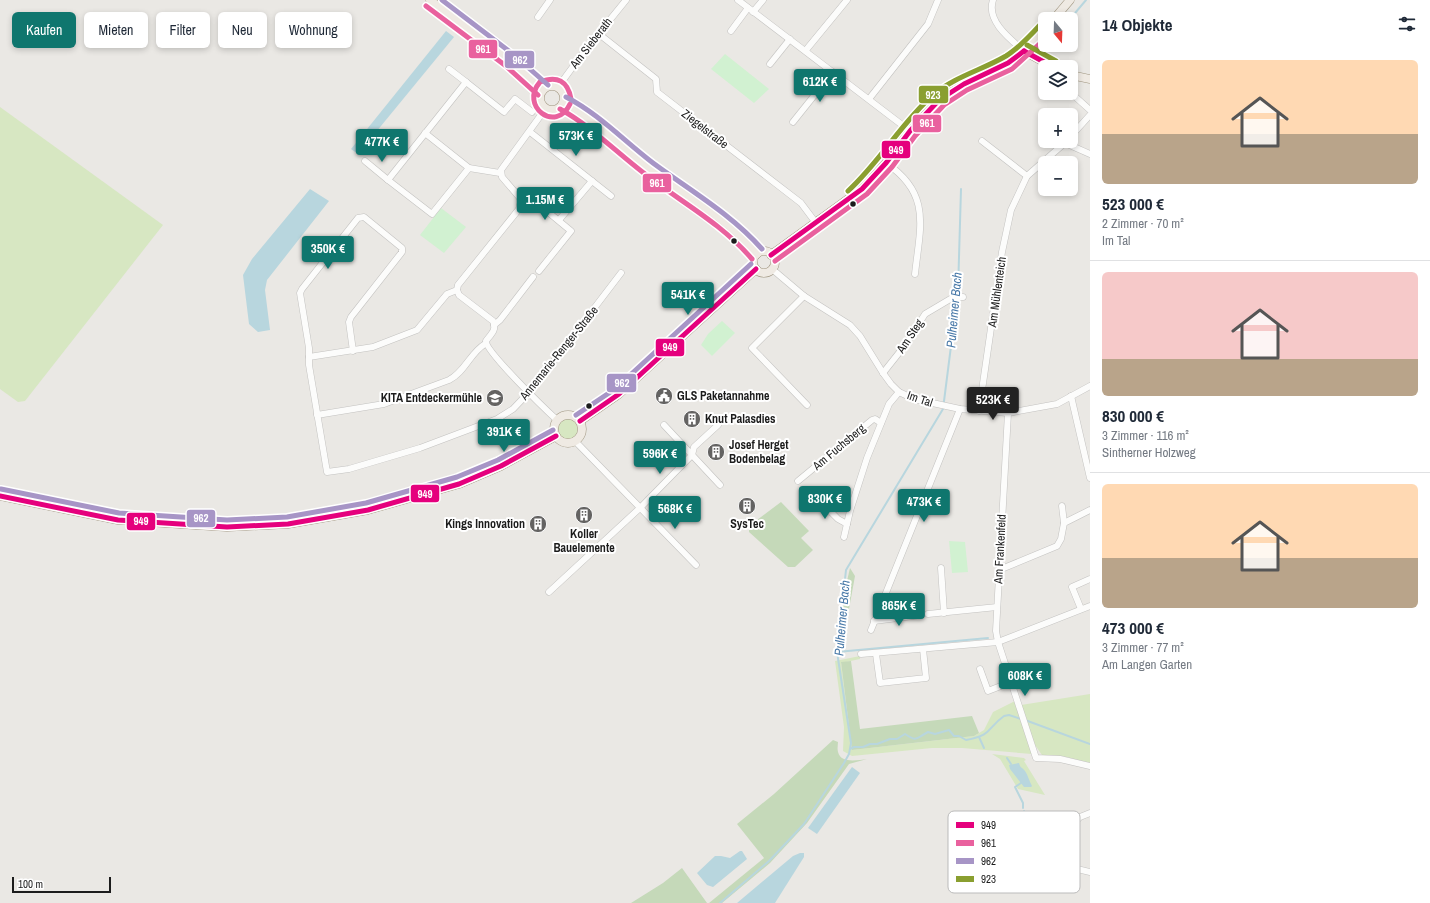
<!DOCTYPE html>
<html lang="de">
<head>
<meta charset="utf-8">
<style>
  body { margin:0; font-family:"Archivo Narrow",sans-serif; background:#f6f6f7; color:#1f2937; height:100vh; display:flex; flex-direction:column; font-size:15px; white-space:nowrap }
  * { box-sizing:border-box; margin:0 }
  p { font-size:13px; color:#747a83 }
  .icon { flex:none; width:22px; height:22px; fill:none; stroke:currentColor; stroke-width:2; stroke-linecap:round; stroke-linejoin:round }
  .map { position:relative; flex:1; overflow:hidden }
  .details { display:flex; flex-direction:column; background:#fff; width:340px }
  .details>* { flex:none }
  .hud { position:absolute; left:12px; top:12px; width:380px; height:36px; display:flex; gap:8px }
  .needle { width:26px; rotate:161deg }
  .tools { position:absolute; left:1038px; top:12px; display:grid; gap:8px }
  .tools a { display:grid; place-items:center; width:40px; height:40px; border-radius:6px; background:#fff; box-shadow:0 2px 6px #0003; font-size:20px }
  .scale { position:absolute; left:12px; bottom:10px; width:99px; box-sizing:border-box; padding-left:4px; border:2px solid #1c1c1c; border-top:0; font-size:11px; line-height:14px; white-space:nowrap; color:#1c1c1c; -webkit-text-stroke:3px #fff; paint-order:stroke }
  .price { position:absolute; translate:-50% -34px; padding:0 9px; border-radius:4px; background:#0f766e; color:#fff; font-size:13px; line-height:26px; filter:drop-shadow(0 1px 2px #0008) }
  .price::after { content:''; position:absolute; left:50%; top:24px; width:12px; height:9px; margin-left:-6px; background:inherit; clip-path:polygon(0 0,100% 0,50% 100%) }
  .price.selected { background:#222; color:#fff }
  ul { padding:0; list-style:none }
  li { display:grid; align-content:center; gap:8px; height:212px; padding:0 12px }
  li+li { border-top:1px solid #e0e1e3 }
  li span { display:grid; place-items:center; height:124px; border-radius:6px; color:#555 }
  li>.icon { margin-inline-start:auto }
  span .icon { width:72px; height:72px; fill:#fffc; stroke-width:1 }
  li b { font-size:17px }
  h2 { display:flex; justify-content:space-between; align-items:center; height:48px; padding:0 12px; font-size:17px }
  .pill { padding:0 14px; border-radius:6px; background:#fff; box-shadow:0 2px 6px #0003; font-size:14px; line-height:36px }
  .pill.selected { background:#0f766e; color:#fff }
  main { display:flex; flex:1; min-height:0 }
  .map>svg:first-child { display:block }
</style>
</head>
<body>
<main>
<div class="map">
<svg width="1090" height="903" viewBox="0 0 1090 903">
  <rect width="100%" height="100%" fill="#eae8e4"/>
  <g fill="#d7e7c2">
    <path d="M 0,107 L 163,225 L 25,401 L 18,402 L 0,389 Z"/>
    <circle cx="568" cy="428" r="11"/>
    <path d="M 860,656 L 860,659 L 841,663 L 852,750 L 974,736 L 984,730 L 993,712 L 1015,701 L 1032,754 L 962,748 L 932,748 L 852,756 L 843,751 L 844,727 L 835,661 Z"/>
    <path d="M 1090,694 L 1090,763 L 1062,756 L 1042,755 L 1035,745 L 1021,705 Z"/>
    <path d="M 992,754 L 1024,758 L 1026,760 L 1024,761 L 1045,795 L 1018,789 L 1000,759 Z"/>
  </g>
  <g fill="#c5d9b9">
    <path d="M 781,502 L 809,531 L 801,538 L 813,550 L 795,567 L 788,567 L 749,532 L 749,526 Z"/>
    <path d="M 850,568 L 855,576 L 841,653 L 838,653 L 837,624 Z"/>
    <path d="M 851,661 L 860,729 L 972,716 L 979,733 L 974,736 L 852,750 L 841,662 Z"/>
    <path d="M 833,740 L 838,742 C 838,745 837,748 838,752 C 841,764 858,760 867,759 L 849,764 L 807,823 L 770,863 L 722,903 L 709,903 L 764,858 L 737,824 L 774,794 Z"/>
    <path d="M 682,868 L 707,903 L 631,903 L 663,883 Z"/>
  </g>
  <g fill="#d1f1d1">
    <path d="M 725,54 L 769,89 L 754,103 L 711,69 Z"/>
    <path d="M 441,208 L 466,227 L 444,253 L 420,235 Z"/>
    <path d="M 722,321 L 735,333 L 712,356 L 701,345 L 708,334 Z"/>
    <path d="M 949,541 L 965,542 L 968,572 L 952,573 Z"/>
  </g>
  <g fill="#b8d6de">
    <path d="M 446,31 L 454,37 L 358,154 L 351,149 Z"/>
    <path d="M 310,189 L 329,201 L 267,280 L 265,290 L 270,330 L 258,332 L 249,324 L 243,275 L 252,259 Z"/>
    <path d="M 1019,763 C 1020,768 1022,767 1025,771 C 1028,775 1029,781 1032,786 L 1031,787 L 1024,787 L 1010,769 L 1009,765 Z"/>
    <path d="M 852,767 L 860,773 L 817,834 L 808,828 Z"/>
    <path d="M 740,851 L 742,851 L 747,859 L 713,887 L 707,885 L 697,873 L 715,856 L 721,856 L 730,858 Z"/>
    <path d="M 800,853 L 804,853 L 804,857 L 775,903 L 737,903 L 793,856 Z"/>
  </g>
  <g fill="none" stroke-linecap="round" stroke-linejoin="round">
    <g stroke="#b8d6de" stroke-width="2">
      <path d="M 1070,19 L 1086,0"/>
      <path d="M 1046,48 L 1049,45"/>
      <path d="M 837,652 L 988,638"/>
      <path d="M 1025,720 L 1090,744"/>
      <path d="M 979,737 L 984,748"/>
      <path d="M 850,749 L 854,747 L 863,747 L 870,744 L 877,744 L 890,739 L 897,739 L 905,734 C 917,742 915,739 928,732 L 935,734 L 949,730 L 954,736 L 959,736 L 966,740 C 993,735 986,729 1004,716 L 1009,715 L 1021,719"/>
      <path d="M 1007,758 L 1011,764"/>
      <path d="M 1021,783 L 1015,787 L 1023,803 L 1023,808"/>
      <path d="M 1012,864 L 1024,811"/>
      <path d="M 720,903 L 769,861 L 804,824 L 844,763 L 849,754 L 851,743 L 837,652 L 846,570 L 943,409 L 958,291 L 961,189"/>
    </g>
    <defs>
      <g id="minor">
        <path d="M 738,0 L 910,131"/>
        <path d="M 993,0 C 986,21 1010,39 1024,51"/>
        <path d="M 753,12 L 763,0"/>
        <path d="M 538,17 L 550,0"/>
        <path d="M 731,31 L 748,8"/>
        <path d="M 599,34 L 656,79 L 657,92 L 801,203 L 816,223"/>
        <path d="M 806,50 L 847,0"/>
        <path d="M 770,64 L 790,39"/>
        <path d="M 449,69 L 466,82"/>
        <path d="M 558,87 L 583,53 L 626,0"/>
        <path d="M 1071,93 L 1090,110"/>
        <path d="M 869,99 L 928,24 L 938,0"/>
        <path d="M 546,108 L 501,170 L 502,177 L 520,198 L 521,201 L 519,209 L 458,285 L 457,290 L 459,295 L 493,321 C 497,330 491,334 486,341 C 485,351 546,410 557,420"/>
        <path d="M 793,122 L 833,72"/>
        <path d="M 530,132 L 611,196"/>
        <path d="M 425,133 L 469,168 L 432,214 L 388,180 L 466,82 L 504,112 L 515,99 L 532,112"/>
        <path d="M 1071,136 L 1090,115"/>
        <path d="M 982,141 L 1027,176"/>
        <path d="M 1065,143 L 1090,154"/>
        <path d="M 365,161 L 388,180"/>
        <path d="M 886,163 C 932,194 920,227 915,274"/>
        <path d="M 469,168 L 500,173"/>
        <path d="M 521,201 L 530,200 L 536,202 L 571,231 L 539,271"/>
        <path d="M 559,220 L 592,181"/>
        <path d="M 772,269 L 804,296 L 850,325 L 860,336 L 883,373 L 891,384 L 899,392 L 914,399 L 960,409 L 1008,413 L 1057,404 L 1090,386"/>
        <path d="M 804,296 L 752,348 L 807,405"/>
        <path d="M 494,325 L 500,320 L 533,277"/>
        <path d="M 353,351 L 349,322 L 351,317 L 402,252 L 402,248 L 364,217 L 358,218 L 302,289 L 300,293 L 309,348 L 309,365 L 327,472 L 349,469 L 420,448 L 497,419 L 513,409 L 534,387 L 621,273"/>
        <path d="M 309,357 L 373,347 L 417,330 L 447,294 L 457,290"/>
        <path d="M 883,373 L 906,344 L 925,314 L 952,298 L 963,297"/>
        <path d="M 1071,396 L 1090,478"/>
        <path d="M 979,411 L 1002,252 L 1011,210 L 1027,176 L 1067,141"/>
        <path d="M 1008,413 L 996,631 L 998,642 L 1036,758 L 1060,759 L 1090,766"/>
        <path d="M 317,415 L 384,404 L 449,380 C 465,372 470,353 485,344"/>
        <path d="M 664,425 L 720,485"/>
        <path d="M 575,441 L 696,565"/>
        <path d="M 798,481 L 872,420 L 875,419 L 881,423"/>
        <path d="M 816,497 L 838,519 L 847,524"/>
        <path d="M 1062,506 L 1064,523"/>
        <path d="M 844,537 L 850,511 L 867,458 L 889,404 L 899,392"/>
        <path d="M 941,568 L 944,613"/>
        <path d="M 999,570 L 1057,546 L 1061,539 L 1064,523 L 1090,510"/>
        <path d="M 549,592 L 641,507 L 692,455 L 694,447 L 718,425"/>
        <path d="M 1081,609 L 1072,587 L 1090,579"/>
        <path d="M 928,614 L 997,607"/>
        <path d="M 874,621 L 921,615"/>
        <path d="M 871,630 L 960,409"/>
        <path d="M 861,654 L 998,642 L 1090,606"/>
        <path d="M 876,654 L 880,683 L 926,678 L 923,649"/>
        <path d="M 980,669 L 988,691 L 1011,682"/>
        <path d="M 1090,813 L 1080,817 L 1075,822 L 1065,866 L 1090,872"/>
      </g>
      <g id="major">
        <path d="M 430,0 L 510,61 L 543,90"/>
        <path d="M 1054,19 L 1070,0"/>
        <path d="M 1024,51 L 1053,67"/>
        <path d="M 1071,75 L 1090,79"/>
        <circle cx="552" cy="98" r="12"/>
        <path d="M 563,103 C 591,116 624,150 650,169 C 685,196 730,219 757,254"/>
        <circle cx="764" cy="262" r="11"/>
        <path d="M 771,255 L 862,189 L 886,163 L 910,131 L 939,100 L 964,84 L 1008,63 L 1045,30"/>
        <circle cx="568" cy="429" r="14"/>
        <path d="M 580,421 L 619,394 L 756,269"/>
        <path d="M 0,496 L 118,520 L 227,527 L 288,524 L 368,510 L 459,484 L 501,466 L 556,436"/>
      </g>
    </defs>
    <use href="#minor" stroke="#c3c2c0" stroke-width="7"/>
    <use href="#major" stroke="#a09681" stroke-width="9"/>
    <use href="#minor" stroke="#fcfcfb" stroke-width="6"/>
    <use href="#major" stroke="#efeae3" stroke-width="8"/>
    <defs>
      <g id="bus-1">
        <path d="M 1024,51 L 1053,67"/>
        <path d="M 771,255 L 862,189 L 886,163 L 910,131 L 939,100 L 964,84 L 1008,63 L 1024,51"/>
        <path d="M 580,421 L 619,394 L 756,269"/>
        <path d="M 0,496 L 118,520 L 227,527 L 288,524 L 368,510 L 459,484 L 501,466 L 556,436"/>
      </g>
      <g id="bus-2">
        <path d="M 426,6 L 506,66 L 538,95"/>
        <path d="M 570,104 C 556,134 519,106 540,82 C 557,75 568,81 571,99"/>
        <path d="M 560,109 C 591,126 616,152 645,174 C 681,202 721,223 752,259"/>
        <path d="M 775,261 L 867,194 L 892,167 L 915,136 L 944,105 L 967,90 L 1012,69 L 1045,39"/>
      </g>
      <g id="bus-3">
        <path d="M 442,0 L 514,55 L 548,85"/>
        <path d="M 566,97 C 599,114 624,141 653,163 C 691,191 731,214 762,249"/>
        <path d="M 576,415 L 615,389 L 751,264"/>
        <path d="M 1,489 L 119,513 L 227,520 L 287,517 L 366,503 L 457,477 L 498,460 L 553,430"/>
      </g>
      <g id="bus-4">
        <path d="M 1027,45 L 1056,61"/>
        <path d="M 848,191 C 880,162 901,123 933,95 C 954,77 982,70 1006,56 C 1019,48 1030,36 1040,25"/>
      </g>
    </defs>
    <use href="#bus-1" stroke="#fff" stroke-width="8"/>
    <use href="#bus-2" stroke="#fff" stroke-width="8"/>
    <use href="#bus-3" stroke="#fff" stroke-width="8"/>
    <use href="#bus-4" stroke="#fff" stroke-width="8"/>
    <use href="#bus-1" stroke="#e5007d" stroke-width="5"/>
    <use href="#bus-2" stroke="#e9619e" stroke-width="5"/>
    <use href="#bus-3" stroke="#a795c6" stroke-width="5"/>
    <use href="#bus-4" stroke="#8a9f30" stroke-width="5"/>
  </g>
  <defs>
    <symbol id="civic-disc" viewBox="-11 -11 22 22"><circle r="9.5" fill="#646362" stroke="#fff"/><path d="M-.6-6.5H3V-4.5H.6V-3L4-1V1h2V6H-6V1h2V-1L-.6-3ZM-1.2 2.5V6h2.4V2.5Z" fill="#fff"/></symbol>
    <symbol id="school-disc" viewBox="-11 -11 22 22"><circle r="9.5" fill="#646362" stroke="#fff"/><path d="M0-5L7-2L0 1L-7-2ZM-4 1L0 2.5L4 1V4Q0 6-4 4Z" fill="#fff"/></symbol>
    <symbol id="building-disc" viewBox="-11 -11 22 22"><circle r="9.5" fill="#646362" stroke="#fff"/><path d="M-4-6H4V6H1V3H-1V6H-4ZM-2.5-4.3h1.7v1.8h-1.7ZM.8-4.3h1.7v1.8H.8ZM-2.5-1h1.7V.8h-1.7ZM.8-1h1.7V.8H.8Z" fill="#fff"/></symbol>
  </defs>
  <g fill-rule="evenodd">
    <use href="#civic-disc" x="654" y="386" width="20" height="20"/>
    <use href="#school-disc" x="485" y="388" width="20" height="20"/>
    <use href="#building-disc" x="682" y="409" width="20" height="20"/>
    <use href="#building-disc" x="706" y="442" width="20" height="20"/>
    <use href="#building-disc" x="737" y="496" width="20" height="20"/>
    <use href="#building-disc" x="574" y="505" width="20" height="20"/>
    <use href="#building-disc" x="528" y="514" width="20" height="20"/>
  </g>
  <g fill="#1c1c1c" stroke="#fff" stroke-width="1.5">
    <circle cx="853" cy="204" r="3.5"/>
    <circle cx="734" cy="241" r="3.5"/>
    <circle cx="589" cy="406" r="3.5"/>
  </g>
  <g text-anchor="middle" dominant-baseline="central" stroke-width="4" stroke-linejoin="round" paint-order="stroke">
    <g font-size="12" fill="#1c1c1c" stroke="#fff">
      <text transform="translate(591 43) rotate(-52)">Am Sieberath</text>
      <text transform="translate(705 129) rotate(38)">Ziegelstraße</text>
      <text transform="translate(997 292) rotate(-82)">Am Mühlenteich</text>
      <text transform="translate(910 336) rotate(-56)">Am Steg</text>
      <text transform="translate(559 353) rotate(-51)">Annemarie-Renger-Straße</text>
      <text transform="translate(920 399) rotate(19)">Im Tal</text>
      <text transform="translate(839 447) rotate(-40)">Am Fuchsberg</text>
      <text transform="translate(1000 549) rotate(-87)">Am Frankenfeld</text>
    </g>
    <g font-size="12" font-weight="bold" fill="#1c1c1c" stroke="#fff" text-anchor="start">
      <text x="677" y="396">GLS Paketannahme</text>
      <text x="482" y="398" text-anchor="end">KITA Entdeckermühle</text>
      <text x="705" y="419">Knut Palasdies</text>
      <text x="729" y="445">Josef Herget<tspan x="729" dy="14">Bodenbelag</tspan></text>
      <text x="525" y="524" text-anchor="end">Kings Innovation</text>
      <text x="747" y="524" text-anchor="middle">SysTec</text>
      <text x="584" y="534" text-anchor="middle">Koller<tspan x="584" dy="14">Bauelemente</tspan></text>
    </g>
    <g font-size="13" font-style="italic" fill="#4a7aa9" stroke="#fff">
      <text transform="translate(954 310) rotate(-85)">Pulheimer Bach</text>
      <text transform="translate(842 618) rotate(-85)">Pulheimer Bach</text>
    </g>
  </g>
  <rect x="948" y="811" width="132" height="82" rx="6" fill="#fff" stroke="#bbb" stroke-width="1"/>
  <rect x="956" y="822" width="18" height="6" fill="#e5007d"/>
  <rect x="956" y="840" width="18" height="6" fill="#e9619e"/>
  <rect x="956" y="858" width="18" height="6" fill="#a795c6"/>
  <rect x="956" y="876" width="18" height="6" fill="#8a9f30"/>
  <g font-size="11" fill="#1c1c1c">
    <text x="981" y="829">949</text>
    <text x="981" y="847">961</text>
    <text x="981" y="865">962</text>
    <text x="981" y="883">923</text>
  </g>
  <g stroke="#fff" stroke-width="1.5">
    <rect x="468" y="39" width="30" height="20" rx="4" fill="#e9619e"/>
    <rect x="504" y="50" width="31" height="19" rx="4" fill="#a795c6"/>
    <rect x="918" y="85" width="31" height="19" rx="4" fill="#8a9f30"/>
    <rect x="912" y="114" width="30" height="19" rx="4" fill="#e9619e"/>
    <rect x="881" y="140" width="30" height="19" rx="4" fill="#e5007d"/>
    <rect x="642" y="173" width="30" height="20" rx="4" fill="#e9619e"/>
    <rect x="655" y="338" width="30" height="19" rx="4" fill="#e5007d"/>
    <rect x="606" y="373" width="31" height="20" rx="4" fill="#a795c6"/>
    <rect x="410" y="484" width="30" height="19" rx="4" fill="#e5007d"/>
    <rect x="186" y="509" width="30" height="19" rx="4" fill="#a795c6"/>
    <rect x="126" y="512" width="30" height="19" rx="4" fill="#e5007d"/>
  </g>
  <g font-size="11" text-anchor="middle" font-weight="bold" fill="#fff">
    <text x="483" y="53">961</text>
    <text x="520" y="64">962</text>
    <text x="933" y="99">923</text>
    <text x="927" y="127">961</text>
    <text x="896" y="154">949</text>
    <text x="657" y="187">961</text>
    <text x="670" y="351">949</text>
    <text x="622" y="387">962</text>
    <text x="425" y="498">949</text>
    <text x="201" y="522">962</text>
    <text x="141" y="525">949</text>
  </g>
</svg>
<div class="tools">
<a><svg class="needle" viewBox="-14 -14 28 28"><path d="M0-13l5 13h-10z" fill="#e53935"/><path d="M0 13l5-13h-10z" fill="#747a83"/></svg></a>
<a><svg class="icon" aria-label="layers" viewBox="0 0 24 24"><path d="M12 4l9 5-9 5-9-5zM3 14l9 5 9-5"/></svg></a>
<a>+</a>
<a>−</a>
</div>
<div class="scale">100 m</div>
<b class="price" style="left:820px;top:103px">612K €</b>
<b class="price" style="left:576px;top:157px">573K €</b>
<b class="price" style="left:382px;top:163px">477K €</b>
<b class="price" style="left:545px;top:221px">1.15M €</b>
<b class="price" style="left:328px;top:270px">350K €</b>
<b class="price" style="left:688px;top:316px">541K €</b>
<b class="price selected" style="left:993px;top:421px">523K €</b>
<b class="price" style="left:504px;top:453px">391K €</b>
<b class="price" style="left:660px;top:475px">596K €</b>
<b class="price" style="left:825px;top:520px">830K €</b>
<b class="price" style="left:924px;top:523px">473K €</b>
<b class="price" style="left:675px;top:530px">568K €</b>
<b class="price" style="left:899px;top:627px">865K €</b>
<b class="price" style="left:1025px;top:697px">608K €</b>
<div class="hud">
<a class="pill selected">Kaufen</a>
<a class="pill">Mieten</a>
<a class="pill">Filter</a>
<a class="pill">Neu</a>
<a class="pill">Wohnung</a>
</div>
</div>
<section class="details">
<h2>14 Objekte<svg class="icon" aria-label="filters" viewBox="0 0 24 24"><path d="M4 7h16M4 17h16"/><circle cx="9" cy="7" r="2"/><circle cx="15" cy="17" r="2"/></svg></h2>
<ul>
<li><span style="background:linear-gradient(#ffd9b3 60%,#b9a48a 0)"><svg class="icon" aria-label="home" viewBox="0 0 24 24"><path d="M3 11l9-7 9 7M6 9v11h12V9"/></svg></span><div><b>523 000 €</b><p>2 Zimmer · 70 m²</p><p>Im Tal</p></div></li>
<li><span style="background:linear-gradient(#f6c9c9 70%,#b9a48a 0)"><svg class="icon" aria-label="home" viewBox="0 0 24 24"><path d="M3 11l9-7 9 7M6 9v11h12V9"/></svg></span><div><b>830 000 €</b><p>3 Zimmer · 116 m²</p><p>Sintherner Holzweg</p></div></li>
<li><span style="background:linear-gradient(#ffd9b3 60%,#b9a48a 0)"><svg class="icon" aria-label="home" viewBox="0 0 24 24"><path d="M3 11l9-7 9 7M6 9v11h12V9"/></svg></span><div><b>473 000 €</b><p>3 Zimmer · 77 m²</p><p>Am Langen Garten</p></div></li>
</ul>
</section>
</main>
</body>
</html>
